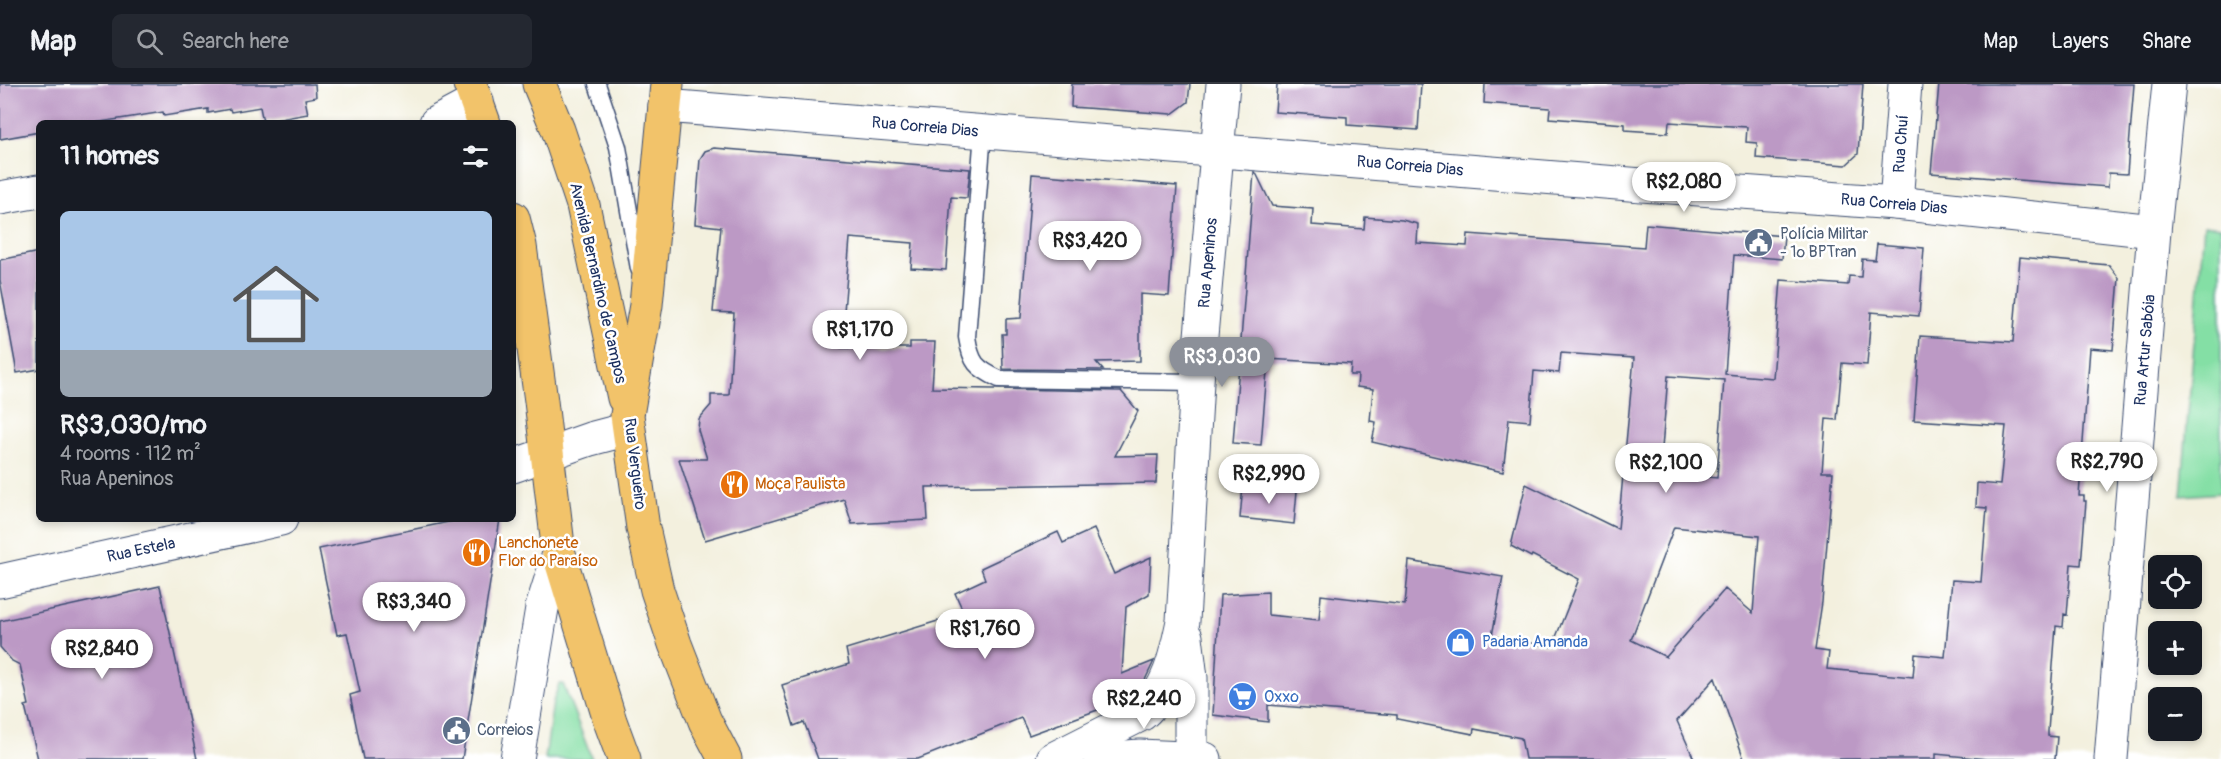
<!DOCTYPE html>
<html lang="en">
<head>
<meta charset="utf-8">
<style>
  body { margin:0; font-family:Pangolin,sans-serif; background:#242831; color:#f1f3f6; height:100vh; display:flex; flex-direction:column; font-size:22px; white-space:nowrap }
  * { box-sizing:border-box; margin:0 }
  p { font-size:20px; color:#9ea1a6 }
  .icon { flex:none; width:33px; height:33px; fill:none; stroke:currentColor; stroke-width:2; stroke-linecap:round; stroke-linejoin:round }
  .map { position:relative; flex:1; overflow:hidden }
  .panel { position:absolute; left:36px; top:36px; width:480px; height:402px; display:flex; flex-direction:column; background:#171b24; border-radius:9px; box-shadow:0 3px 9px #0003 }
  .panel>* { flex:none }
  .buttons { position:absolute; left:2148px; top:471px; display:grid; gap:12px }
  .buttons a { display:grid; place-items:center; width:54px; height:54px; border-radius:9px; background:#171b24; box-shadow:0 3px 9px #0003; font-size:30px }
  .price { position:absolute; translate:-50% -51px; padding:0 14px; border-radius:21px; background:#fff; color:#222; font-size:20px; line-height:39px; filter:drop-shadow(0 2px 3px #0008) }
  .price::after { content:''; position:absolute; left:50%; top:36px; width:18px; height:14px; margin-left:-9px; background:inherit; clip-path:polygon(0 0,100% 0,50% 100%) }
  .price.current { background:#8c9099; color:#fff }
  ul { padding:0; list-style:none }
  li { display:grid; align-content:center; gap:12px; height:318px; padding:0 24px }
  li span { display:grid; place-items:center; height:186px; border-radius:9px; color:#555 }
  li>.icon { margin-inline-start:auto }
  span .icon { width:108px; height:108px; fill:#fffc; stroke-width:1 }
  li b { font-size:26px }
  h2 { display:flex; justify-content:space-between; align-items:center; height:72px; padding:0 24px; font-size:26px }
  header { display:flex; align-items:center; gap:36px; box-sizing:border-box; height:84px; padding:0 30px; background:#171b24; border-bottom:2px solid #363941 }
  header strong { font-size:28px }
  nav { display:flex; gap:33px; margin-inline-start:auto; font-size:21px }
  .search { width:420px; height:54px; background:#242831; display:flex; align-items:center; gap:15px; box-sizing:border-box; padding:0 21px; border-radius:9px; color:#9ea1a6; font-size:22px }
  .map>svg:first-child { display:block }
</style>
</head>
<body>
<header>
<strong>Map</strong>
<div class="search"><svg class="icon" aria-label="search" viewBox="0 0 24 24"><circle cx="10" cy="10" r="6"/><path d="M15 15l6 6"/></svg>Search here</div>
<nav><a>Map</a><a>Layers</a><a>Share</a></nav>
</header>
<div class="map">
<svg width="2221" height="675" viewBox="0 0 2221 675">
  <rect width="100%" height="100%" fill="#fff"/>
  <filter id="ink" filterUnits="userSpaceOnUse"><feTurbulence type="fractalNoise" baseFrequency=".0167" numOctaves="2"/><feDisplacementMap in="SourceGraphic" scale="12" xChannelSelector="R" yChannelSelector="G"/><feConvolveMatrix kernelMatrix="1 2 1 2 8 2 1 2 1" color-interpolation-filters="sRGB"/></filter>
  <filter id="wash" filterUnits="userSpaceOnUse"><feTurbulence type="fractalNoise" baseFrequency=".008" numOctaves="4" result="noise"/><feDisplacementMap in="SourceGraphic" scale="24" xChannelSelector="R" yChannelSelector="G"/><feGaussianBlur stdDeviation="1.35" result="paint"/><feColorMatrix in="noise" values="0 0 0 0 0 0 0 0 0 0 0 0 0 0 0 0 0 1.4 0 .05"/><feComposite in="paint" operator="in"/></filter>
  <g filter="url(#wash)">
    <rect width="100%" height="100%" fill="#f3f0de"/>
    <g fill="#84dfa5" stroke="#508782" stroke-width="1.5">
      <path d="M 2204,141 L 2221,143 L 2221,409 L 2181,412 Z"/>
      <path d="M 559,600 L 563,600 L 592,675 L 545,675 L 553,618 Z"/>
    </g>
    <g id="blocks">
      <g fill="#bc99c5" fill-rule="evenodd">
        <path d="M 0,0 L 315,0 L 316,13 L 305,15 L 308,30 L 263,38 L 260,23 L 231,28 L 230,25 L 208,29 L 208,25 L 164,32 L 163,28 L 94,39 L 39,39 L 39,48 L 0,55 Z"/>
        <path d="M 1072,0 L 1190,0 L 1188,18 L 1172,30 L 1071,23 Z"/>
        <path d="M 1277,0 L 1421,0 L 1418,46 L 1347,41 L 1347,33 L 1275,28 Z"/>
        <path d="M 1485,0 L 1863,0 L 1858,70 L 1846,81 L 1756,74 L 1757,59 L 1746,58 L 1747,43 L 1669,38 L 1668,49 L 1625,46 L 1625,40 L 1549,34 L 1550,24 L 1484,19 Z"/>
        <path d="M 1939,0 L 2134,0 L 2127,90 L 2109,89 L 2108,103 L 1931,89 Z"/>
        <path d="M 714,64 L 970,85 L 967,114 L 951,113 L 946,186 L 911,184 L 913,159 L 850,154 L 841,264 L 910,264 L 910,258 L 935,258 L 932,304 L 1121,307 L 1138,327 L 1115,372 L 1158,371 L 1156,399 L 926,403 L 928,436 L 852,440 L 844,415 L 705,456 L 679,375 L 707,375 L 698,346 L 699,335 L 711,321 L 711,311 L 729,311 L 734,229 L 713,228 L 721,143 L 695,140 L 700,75 L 705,67 Z"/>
        <path d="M 1254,88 L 1256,89 L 1272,122 L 1313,125 L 1312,141 L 1364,145 L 1365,133 L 1402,136 L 1418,140 L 1417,159 L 1467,162 L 1468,150 L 1644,163 L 1646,140 L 1784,152 L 1782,175 L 1734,171 L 1725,290 L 1773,294 L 1781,196 L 1848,201 L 1849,192 L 1861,193 L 1862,175 L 1875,176 L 1877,160 L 1924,164 L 1919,232 L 1871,228 L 1867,281 L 1842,279 L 1837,336 L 1826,335 L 1822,388 L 1833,388 L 1822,518 L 1815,566 L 1829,568 L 1827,585 L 1913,593 L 1915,570 L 1945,573 L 1952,496 L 1981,498 L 1987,424 L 1976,423 L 1977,399 L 2000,401 L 2006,342 L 1914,336 L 1920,252 L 2013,258 L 2020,173 L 2109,181 L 2119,194 L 2113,266 L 2090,264 L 2079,412 L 2084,412 L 2084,417 L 2086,417 L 2081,481 L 2071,480 L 2067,531 L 2064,530 L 2063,543 L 2056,542 L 2048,647 L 2048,652 L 2057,653 L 2055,675 L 1987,675 L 1936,670 L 1936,675 L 1744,675 L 1715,594 L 1677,637 L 1694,675 L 1525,675 L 1521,654 L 1474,645 L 1473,650 L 1397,635 L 1397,631 L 1268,621 L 1268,638 L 1213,631 L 1220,511 L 1268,508 L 1268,531 L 1319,536 L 1321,511 L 1405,521 L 1409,477 L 1503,493 L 1492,552 L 1552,563 L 1579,495 L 1532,471 L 1531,473 L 1511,462 L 1526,400 L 1618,445 L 1634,274 L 1561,269 L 1559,289 L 1534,287 L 1530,337 L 1509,335 L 1503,388 L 1372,358 L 1376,338 L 1370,337 L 1373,305 L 1357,303 L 1358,291 L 1350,291 L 1351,280 L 1268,275 L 1261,361 L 1233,359 ZM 1668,292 L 1724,296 L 1717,394 L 1660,388 ZM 1674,443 L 1759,452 L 1753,529 L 1725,505 L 1666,573 L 1631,556 Z"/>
        <path d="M 1032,90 L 1177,102 L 1169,212 L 1140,210 L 1140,277 L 1096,278 L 1103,286 L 1003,285 L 1002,250 L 1006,250 L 1006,235 L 1021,234 Z"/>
        <path d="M 39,168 L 39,285 L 17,289 L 0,196 L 0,176 Z"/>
        <path d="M 1243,402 L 1297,407 L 1294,440 L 1240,434 Z"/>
        <path d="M 463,435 L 500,435 L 462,675 L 363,675 L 350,611 L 360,608 L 347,549 L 337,551 L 319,465 Z"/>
        <path d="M 1094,445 L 1114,490 L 1151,473 L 1149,510 L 1126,523 L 1122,590 L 1154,577 L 1143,600 L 1133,613 L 1029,651 L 1021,634 L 918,675 L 818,675 L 804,638 L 794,642 L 782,601 L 849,580 L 846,565 L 964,529 L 955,509 L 985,495 L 981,484 L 1058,448 L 1063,459 Z"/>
        <path d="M 160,502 L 197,675 L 38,675 L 25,622 L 29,621 L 20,581 L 12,577 L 0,563 L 0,537 Z"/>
      </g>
    </g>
  </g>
  <g filter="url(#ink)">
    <use href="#blocks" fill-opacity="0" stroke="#3b4c71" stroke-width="1.5"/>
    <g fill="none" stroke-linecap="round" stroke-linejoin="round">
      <defs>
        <g id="service">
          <path d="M 597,0 L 618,63 L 639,185"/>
          <path d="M 983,48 L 967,253 C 971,279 976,284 999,295 L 1197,298"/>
        </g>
        <g id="minor">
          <path d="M 665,22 L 1642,101 L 1896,119 L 2154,147"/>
          <path d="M 436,39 L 477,17"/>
          <path d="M 0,114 L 39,107"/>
          <path d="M 1896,119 L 1905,0"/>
          <path d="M 513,382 L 590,355 L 628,345"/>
          <path d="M 0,497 L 281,435"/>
          <path d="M 2111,675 L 2154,147 L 2169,0"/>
        </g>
        <g id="tertiary">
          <path d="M 1186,553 L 1191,594 L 1191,673"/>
          <path d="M 517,675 L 542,524 L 559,470"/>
          <path d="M 1053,675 L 1142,630 C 1169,606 1176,571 1183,537 L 1197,298 L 1223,0"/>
          <path d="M 1101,675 L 1140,672 L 1205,675"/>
        </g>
        <g id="primary">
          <path d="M 470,0 L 484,39"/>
          <path d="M 539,0 L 558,46 L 583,121 L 624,314"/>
          <path d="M 667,0 L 646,221 L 627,331 L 643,444 L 657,506 L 675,560 L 705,637 L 725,675"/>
          <path d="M 513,134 L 520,162 L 541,317 L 559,470 L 610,637 L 624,675"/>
        </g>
      </defs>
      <use href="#service" stroke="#3b4c71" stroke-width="19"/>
      <use href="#minor" stroke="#3b4c71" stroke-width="35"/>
      <use href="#tertiary" stroke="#3b4c71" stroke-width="35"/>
      <use href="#primary" stroke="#3b4c71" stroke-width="35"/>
      <use href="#service" stroke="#fff" stroke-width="16"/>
      <use href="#minor" stroke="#fff" stroke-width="33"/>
      <use href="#tertiary" stroke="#fff" stroke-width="33"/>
      <use href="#primary" stroke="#f2c36a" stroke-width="33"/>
    </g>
  </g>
  <defs>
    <symbol id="civic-disc" viewBox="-11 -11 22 22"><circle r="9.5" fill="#5c6f8a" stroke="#fff"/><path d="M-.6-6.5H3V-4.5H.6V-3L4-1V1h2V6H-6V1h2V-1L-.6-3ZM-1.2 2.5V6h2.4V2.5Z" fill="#fff"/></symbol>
    <symbol id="restaurant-disc" viewBox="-11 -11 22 22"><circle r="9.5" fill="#e8710a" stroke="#fff"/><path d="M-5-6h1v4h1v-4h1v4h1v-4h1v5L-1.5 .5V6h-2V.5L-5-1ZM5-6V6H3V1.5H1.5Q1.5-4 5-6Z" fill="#fff"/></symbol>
    <symbol id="shop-disc" viewBox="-11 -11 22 22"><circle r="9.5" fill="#3f7fe0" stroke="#fff"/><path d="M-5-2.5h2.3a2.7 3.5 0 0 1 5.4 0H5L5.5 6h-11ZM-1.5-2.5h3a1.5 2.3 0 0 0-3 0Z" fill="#fff"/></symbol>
    <symbol id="supermarket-disc" viewBox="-11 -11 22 22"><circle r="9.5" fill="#3f7fe0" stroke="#fff"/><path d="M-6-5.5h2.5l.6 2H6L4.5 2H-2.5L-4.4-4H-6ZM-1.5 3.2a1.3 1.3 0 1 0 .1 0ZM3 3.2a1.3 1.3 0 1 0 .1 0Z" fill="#fff"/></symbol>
  </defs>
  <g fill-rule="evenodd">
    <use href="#civic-disc" x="1742" y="142" width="33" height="33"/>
    <use href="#restaurant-disc" x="718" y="384" width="33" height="33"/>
    <use href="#restaurant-disc" x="460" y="452" width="33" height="33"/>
    <use href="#shop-disc" x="1444" y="542" width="33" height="33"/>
    <use href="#supermarket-disc" x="1226" y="596" width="33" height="33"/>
    <use href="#civic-disc" x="440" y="630" width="33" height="33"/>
  </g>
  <g text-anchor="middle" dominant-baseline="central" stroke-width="5" stroke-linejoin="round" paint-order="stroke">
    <g font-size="16" fill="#1b2f5e" stroke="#fff">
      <text transform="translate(925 43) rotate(5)">Rua Correia Dias</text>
      <text transform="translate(1901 60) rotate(-86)">Rua Chuí</text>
      <text transform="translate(1410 82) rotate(5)">Rua Correia Dias</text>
      <text transform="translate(1894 120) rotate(5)">Rua Correia Dias</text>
      <text transform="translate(1208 179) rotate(-85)">Rua Apeninos</text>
      <text transform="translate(598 199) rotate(77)">Avenida Bernardino de Campos</text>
      <text transform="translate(2145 266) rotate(-85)">Rua Artur Sabóia</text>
      <text transform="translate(635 380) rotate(83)">Rua Vergueiro</text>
      <text transform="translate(141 466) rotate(-12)">Rua Estela</text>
    </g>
    <g font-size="16" fill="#4e5e75" stroke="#fff" text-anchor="start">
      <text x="1780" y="150">Polícia Militar<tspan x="1780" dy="18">- 1º BPTran</tspan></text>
      <text x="477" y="646">Correios</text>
    </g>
    <g font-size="16" fill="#c56008" stroke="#fff" text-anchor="start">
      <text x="755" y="400">Moça Paulista</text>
      <text x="498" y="459">Lanchonete<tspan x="498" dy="18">Flor do Paraíso</tspan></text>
    </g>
    <g font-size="16" fill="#366cbe" stroke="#fff" text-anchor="start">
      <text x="1482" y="558">Padaria Amanda</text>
      <text x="1264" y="613">Oxxo</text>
    </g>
  </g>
</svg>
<div class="buttons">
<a><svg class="icon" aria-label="locate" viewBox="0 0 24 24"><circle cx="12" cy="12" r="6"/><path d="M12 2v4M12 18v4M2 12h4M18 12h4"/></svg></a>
<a>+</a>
<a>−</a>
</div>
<b class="price" style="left:1684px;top:129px">R$2,080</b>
<b class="price" style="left:1090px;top:188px">R$3,420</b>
<b class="price" style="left:860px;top:277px">R$1,170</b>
<b class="price current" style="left:1222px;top:304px">R$3,030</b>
<b class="price" style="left:2107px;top:409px">R$2,790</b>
<b class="price" style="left:1666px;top:410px">R$2,100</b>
<b class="price" style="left:1269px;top:421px">R$2,990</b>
<b class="price" style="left:414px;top:549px">R$3,340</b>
<b class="price" style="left:985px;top:576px">R$1,760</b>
<b class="price" style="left:102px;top:596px">R$2,840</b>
<b class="price" style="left:1144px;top:646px">R$2,240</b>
<section class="panel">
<h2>11 homes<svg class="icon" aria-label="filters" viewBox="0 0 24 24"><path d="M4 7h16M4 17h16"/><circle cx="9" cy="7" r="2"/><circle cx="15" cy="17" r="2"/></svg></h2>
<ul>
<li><span style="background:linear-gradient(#a9c7e8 75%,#9aa5b1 0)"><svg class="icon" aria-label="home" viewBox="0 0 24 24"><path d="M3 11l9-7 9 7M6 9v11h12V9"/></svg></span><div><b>R$3,030/mo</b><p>4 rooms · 112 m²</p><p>Rua Apeninos</p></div></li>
</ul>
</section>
</div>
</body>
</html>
